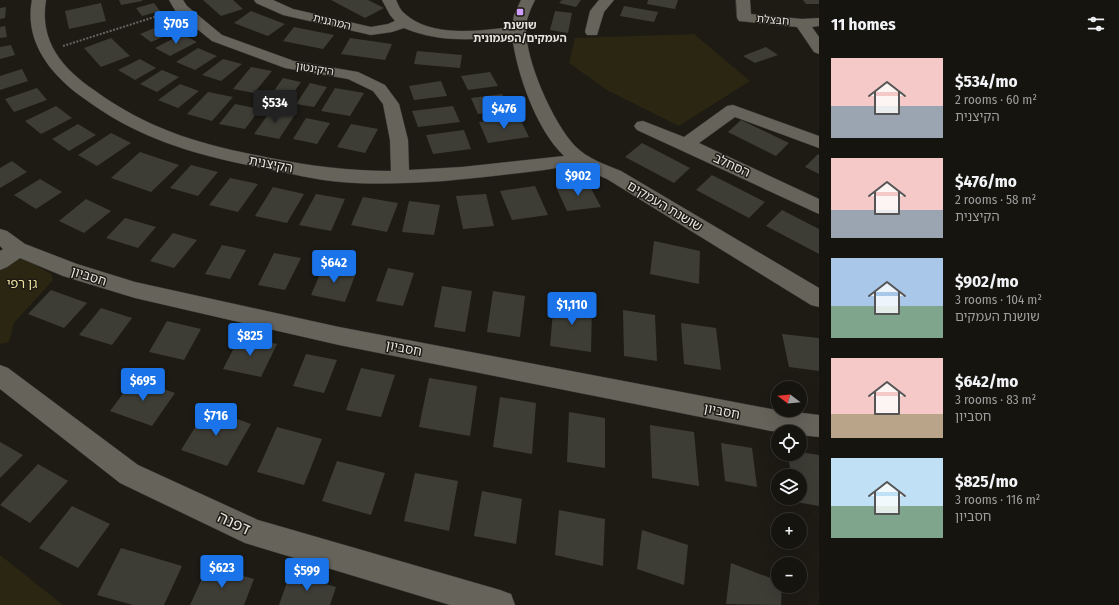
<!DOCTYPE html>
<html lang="en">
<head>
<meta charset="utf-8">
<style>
  body { margin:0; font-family:"Fira Sans Condensed","Noto Sans Hebrew",sans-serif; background:#1f1d18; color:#f1f3f6; height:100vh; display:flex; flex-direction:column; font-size:15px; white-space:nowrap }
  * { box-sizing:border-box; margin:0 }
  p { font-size:13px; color:#9e9e9e }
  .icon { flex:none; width:22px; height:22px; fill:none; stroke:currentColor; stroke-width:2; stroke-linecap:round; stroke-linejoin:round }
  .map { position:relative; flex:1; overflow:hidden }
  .sheet { display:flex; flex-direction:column; background:#16140f; width:300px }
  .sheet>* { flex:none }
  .needle { width:26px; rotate:286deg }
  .buttons { position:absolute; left:771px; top:381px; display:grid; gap:8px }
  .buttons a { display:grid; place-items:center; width:36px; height:36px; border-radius:50%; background:#16140f; box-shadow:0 4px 16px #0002,0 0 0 1px #35332f; font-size:20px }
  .price { position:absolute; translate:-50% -34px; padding:0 9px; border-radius:4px; background:#1a73e8; color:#fff; font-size:13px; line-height:26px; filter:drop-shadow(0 1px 2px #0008) }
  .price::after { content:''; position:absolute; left:50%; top:24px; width:12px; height:9px; margin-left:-6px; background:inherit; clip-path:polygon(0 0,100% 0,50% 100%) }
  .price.active { background:#222; color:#fff }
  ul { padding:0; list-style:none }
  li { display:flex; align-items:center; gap:12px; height:100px; padding:0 12px }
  li span { display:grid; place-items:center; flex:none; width:112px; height:80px; border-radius:0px; color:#555 }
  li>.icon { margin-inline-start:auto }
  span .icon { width:48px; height:48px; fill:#fffc; stroke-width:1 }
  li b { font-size:17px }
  h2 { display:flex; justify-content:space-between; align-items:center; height:48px; padding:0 12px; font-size:17px }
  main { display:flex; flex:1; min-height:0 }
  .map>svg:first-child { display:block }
</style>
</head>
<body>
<main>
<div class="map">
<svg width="819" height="605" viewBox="0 0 819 605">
  <rect width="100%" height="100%" fill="#1d1b14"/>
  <g fill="#2a2612">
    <path d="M 694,34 L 750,81 L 679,126 L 607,90 L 569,63 L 575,38 Z"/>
    <path d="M 16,254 L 51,274 L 53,280 L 14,323 L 9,342 L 0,344 L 0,271 Z"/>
    <path d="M 0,555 L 63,605 L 0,605 Z"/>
  </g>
  <g fill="#3e3d35">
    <path d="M 119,0 L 142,0 L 142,1 L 121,5 Z"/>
    <path d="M 203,0 L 233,0 L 243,9 L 221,16 Z"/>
    <path d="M 331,0 L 368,0 L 384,8 L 365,18 Z"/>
    <path d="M 562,0 L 581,0 L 576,7 L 559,3 Z"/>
    <path d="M 648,0 L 678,0 L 675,9 L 647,4 Z"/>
    <path d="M 803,0 L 819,0 L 819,4 L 806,4 Z"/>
    <path d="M 101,3 L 106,21 L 69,29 L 65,11 Z"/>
    <path d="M 154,3 L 160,11 L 142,16 L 136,8 Z"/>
    <path d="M 624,6 L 658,12 L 654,22 L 620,16 Z"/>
    <path d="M 6,7 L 5,18 L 0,19 L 0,8 Z"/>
    <path d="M 251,11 L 285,24 L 268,36 L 234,23 Z"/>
    <path d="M 555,11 L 572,13 L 568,33 L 550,30 Z"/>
    <path d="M 169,22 L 180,30 L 151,42 L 140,34 Z"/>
    <path d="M 5,26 L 7,37 L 0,38 L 0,27 Z"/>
    <path d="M 294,27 L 334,35 L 323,49 L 283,41 Z"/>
    <path d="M 182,34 L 197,42 L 170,56 L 155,48 Z"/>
    <path d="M 111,38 L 130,56 L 101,67 L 84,48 Z"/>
    <path d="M 350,38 L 392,44 L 385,60 L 341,54 Z"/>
    <path d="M 11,45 L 15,55 L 0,59 L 0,47 Z"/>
    <path d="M 766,47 L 778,55 L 755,63 L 743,56 Z"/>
    <path d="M 198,48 L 217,56 L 195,70 L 176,62 Z"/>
    <path d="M 417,51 L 462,55 L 460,68 L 414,64 Z"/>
    <path d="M 140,59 L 156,68 L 135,80 L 118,70 Z"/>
    <path d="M 223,59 L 242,64 L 221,81 L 202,75 Z"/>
    <path d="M 251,67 L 272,71 L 254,93 L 233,89 Z"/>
    <path d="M 22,69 L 28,81 L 0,90 L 0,76 Z"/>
    <path d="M 162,70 L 179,77 L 157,92 L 140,84 Z"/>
    <path d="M 490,72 L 498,86 L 468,90 L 461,76 Z"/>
    <path d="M 283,78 L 301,82 L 287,102 L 269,98 Z"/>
    <path d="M 441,81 L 447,96 L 414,100 L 409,86 Z"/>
    <path d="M 310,83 L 327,87 L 314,107 L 296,104 Z"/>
    <path d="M 180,84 L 199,91 L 178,108 L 158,100 Z"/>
    <path d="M 37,88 L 47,100 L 14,112 L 5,99 Z"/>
    <path d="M 335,88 L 364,93 L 350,116 L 321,111 Z"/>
    <path d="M 208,92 L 233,97 L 212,121 L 187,114 Z"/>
    <path d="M 502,94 L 510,109 L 478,114 L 471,98 Z"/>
    <path d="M 235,104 L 260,109 L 245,129 L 219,124 Z"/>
    <path d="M 56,106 L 72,118 L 41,134 L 25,121 Z"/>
    <path d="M 453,106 L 460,122 L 418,127 L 412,111 Z"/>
    <path d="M 272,109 L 296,113 L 279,139 L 254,134 Z"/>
    <path d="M 519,117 L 529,137 L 488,143 L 479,122 Z"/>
    <path d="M 306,118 L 330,123 L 317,144 L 293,139 Z"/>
    <path d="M 741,120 L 789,143 L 776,156 L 728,132 Z"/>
    <path d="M 78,124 L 96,135 L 69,151 L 52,139 Z"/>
    <path d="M 351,124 L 378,129 L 365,153 L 337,147 Z"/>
    <path d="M 464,130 L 471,149 L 433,154 L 426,135 Z"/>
    <path d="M 111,133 L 131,143 L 97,166 L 78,155 Z"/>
    <path d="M 642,143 L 690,168 L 674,183 L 625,157 Z"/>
    <path d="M 140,152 L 179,165 L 151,192 L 111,178 Z"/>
    <path d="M 818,154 L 819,155 L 819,174 L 805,167 Z"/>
    <path d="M 12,161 L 27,172 L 0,188 L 0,168 Z"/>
    <path d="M 191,165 L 218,172 L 198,196 L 170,188 Z"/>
    <path d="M 712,175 L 765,202 L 749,218 L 696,190 Z"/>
    <path d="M 230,178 L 258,184 L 238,212 L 209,205 Z"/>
    <path d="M 40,179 L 62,192 L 36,209 L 14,195 Z"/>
    <path d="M 588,183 L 601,207 L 567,211 L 556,187 Z"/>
    <path d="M 535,186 L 548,215 L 512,220 L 500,191 Z"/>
    <path d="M 273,187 L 304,194 L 287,223 L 255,216 Z"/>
    <path d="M 316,194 L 345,199 L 331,231 L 299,225 Z"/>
    <path d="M 486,194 L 494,226 L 463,229 L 456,196 Z"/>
    <path d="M 363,197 L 398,203 L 387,232 L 351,225 Z"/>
    <path d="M 86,199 L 111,211 L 84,233 L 59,221 Z"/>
    <path d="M 409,201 L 440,205 L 434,235 L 402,232 Z"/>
    <path d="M 782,210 L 819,229 L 819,254 L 766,226 Z"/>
    <path d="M 125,218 L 156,227 L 138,248 L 106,238 Z"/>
    <path d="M 173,233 L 197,240 L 174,268 L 150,261 Z"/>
    <path d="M 654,241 L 700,251 L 699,284 L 650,274 Z"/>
    <path d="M 222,245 L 246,250 L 230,279 L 205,274 Z"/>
    <path d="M 274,253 L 301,258 L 285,290 L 258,285 Z"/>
    <path d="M 323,267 L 356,273 L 345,302 L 311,295 Z"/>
    <path d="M 388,268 L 414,273 L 403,306 L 376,301 Z"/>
    <path d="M 442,286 L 472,291 L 465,332 L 434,327 Z"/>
    <path d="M 51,290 L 87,303 L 64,328 L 28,314 Z"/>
    <path d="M 493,291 L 525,296 L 520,337 L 487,332 Z"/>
    <path d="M 554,300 L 592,306 L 591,352 L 550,346 Z"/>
    <path d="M 101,308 L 132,318 L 112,345 L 79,335 Z"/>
    <path d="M 623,310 L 655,315 L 657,361 L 624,356 Z"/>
    <path d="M 167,321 L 201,329 L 184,360 L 149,352 Z"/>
    <path d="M 681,323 L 716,328 L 721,370 L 684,364 Z"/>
    <path d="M 782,334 L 819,338 L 819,371 L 789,367 Z"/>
    <path d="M 240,336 L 277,344 L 261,377 L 223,369 Z"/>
    <path d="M 306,354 L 337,360 L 324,393 L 293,386 Z"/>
    <path d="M 361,368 L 395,375 L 381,417 L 346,410 Z"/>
    <path d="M 429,378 L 477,386 L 470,436 L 419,427 Z"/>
    <path d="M 134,379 L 175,393 L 152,426 L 110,411 Z"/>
    <path d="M 500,397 L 536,403 L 532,454 L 493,447 Z"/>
    <path d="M 207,408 L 251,424 L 227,466 L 181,450 Z"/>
    <path d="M 569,412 L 605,418 L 605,468 L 567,462 Z"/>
    <path d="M 650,425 L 694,432 L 699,486 L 652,478 Z"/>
    <path d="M 277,427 L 322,439 L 304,485 L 257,472 Z"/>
    <path d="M 0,442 L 23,455 L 0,478 Z"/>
    <path d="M 721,443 L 752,448 L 757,487 L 725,481 Z"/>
    <path d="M 800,452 L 819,455 L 819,506 L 796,502 L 795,498 L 800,498 L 800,476 L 791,476 L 788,454 L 800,454 Z"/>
    <path d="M 337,461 L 385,473 L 371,515 L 322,501 Z"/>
    <path d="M 38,464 L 68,481 L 30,523 L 0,505 Z"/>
    <path d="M 415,473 L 458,481 L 449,531 L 404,521 Z"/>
    <path d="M 482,491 L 522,499 L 516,544 L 474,536 Z"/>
    <path d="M 72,506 L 110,524 L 78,568 L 39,548 Z"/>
    <path d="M 559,510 L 605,519 L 603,566 L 555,555 Z"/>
    <path d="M 642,530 L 688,545 L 684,585 L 637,569 Z"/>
    <path d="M 121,548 L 182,566 L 164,605 L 133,605 L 97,595 Z"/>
    <path d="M 731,563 L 778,581 L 778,586 L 782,586 L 781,605 L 726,604 Z"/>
    <path d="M 208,566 L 254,579 L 244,605 L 190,605 Z"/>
    <path d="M 290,574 L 336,587 L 330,605 L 279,605 Z"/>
  </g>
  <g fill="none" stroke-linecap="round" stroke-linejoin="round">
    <defs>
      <g id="minor">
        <path d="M 32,0 L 46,0 C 39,41 62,68 94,90 C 150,131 203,145 270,158 C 311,166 349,171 391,171 L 390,140 L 383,104 L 373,91 L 348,79 L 285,68 L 212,41 L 176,12 L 169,0 L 183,0 L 187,6 L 222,35 L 294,61 L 358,72 L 385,85 L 399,104 L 408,140 L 409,170 L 462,167 L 564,156 C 536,129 517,74 512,36 C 475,40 439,43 404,28 L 392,32 L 371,35 L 283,15 L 256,3 L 254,0 L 273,0 L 293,9 L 371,27 L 388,24 L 395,21 L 390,15 L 382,0 L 396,0 C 398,4 400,10 404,13 C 431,38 478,31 512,27 L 514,15 L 521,0 L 535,0 C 531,8 527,17 526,26 C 524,58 553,123 575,146 C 588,159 604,164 621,171 L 819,288 L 819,307 L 811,305 L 607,179 C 600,176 584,168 577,166 C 569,165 552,169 544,170 C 511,174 478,178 444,181 C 410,183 376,185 341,182 C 315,180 289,173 263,168 C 195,155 138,139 82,97 C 50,74 24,41 32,0 Z"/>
        <path d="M 599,0 L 614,0 L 604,12 L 597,35 L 587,35 L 585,32 L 590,11 Z"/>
        <path d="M 736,0 L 750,0 L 751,14 L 802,19 L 819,18 L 819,26 L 812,27 L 819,37 L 819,54 L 814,52 L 797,27 L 739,21 L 737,18 Z"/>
        <path d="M 733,105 L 819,136 L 819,148 L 735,117 L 699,143 L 819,199 L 819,214 L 637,130 L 634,126 L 637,122 L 643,121 L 684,137 L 727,106 Z"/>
        <path d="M 0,229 L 7,231 L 25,244 L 77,264 L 135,282 L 339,327 L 771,409 L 819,415 L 819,437 L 800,435 L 800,432 L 771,431 L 339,345 L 135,298 L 63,276 L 20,258 L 7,267 L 0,270 L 0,251 L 3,249 L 0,246 Z"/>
        <path d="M 0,365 L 8,368 L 138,465 L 258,520 L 500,590 L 511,594 L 515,605 L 450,605 L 245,543 L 120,483 L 0,389 Z"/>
      </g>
    </defs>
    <use href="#minor" stroke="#383733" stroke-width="1"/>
    <path stroke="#66645e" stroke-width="2" stroke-dasharray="2 1.5" stroke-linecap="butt" d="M 63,46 L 167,13"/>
    <use href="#minor" fill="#65635a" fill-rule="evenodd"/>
  </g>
  <rect fill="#d19dfe" stroke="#1d1b14" stroke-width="1.5" x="516" y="8" width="8" height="8" rx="2"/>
  <g text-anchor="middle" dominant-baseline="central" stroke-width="3" stroke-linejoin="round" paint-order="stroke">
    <g font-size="11" fill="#e5e4df" stroke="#1d1b14">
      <text transform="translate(773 20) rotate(5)">חבצלת</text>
      <text transform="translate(332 22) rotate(13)">המרגנית</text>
      <text transform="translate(315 69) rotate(9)">היקינטון</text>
    </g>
    <g font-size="11" font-weight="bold" fill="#e5e4df" stroke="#1d1b14">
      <text x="520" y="25">שושנת<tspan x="520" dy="13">העמקים/הפעמונית</tspan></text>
    </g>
    <g font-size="13" fill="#e5e4df" stroke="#1d1b14">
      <text transform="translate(271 164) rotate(11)">הקיצנית</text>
      <text transform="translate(732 165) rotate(25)">הסחלב</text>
      <text transform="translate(665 206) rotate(31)">שושנת העמקים</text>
      <text transform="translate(89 276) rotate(18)">חסביון</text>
      <text transform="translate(404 348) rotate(11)">חסביון</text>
      <text transform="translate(722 411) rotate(11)">חסביון</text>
    </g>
    <g font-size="13" fill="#ecdfa1" stroke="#1d1b14">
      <text x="22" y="283">גן רפי</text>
    </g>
    <g font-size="16" fill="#e5e4df" stroke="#1d1b14">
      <text transform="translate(234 523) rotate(25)">דפנה</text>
    </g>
  </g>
</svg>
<div class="buttons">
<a><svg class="needle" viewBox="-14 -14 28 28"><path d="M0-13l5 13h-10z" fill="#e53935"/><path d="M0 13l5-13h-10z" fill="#9e9e9e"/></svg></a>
<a><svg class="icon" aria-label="locate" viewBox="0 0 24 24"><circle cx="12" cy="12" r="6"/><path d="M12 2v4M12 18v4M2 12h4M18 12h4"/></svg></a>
<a><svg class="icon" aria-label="layers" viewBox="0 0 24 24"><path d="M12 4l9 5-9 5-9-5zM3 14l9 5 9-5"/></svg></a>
<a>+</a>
<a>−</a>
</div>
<b class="price" style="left:176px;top:45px">$705</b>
<b class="price active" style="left:275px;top:124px">$534</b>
<b class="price" style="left:504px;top:130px">$476</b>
<b class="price" style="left:578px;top:197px">$902</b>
<b class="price" style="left:334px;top:284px">$642</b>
<b class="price" style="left:572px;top:326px">$1,110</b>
<b class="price" style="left:250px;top:357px">$825</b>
<b class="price" style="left:143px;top:402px">$695</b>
<b class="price" style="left:216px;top:437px">$716</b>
<b class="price" style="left:222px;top:589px">$623</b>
<b class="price" style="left:307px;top:592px">$599</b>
</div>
<section class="sheet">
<h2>11 homes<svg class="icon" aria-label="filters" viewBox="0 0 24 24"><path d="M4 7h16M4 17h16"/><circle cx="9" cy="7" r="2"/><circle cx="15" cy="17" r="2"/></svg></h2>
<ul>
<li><span style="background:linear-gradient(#f6c9c9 60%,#9aa5b1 0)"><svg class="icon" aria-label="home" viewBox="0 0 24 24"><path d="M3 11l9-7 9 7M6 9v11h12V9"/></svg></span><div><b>$534/mo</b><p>2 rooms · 60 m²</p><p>הקיצנית</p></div></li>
<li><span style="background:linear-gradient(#f6c9c9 65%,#9aa5b1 0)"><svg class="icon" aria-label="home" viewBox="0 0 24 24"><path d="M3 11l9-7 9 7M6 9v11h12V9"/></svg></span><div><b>$476/mo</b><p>2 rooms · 58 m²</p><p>הקיצנית</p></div></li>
<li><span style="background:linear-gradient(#a9c7e8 60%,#7fa58c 0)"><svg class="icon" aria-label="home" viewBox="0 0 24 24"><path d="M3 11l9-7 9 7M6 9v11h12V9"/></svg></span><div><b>$902/mo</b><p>3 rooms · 104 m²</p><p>שושנת העמקים</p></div></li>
<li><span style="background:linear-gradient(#f6c9c9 70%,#b9a48a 0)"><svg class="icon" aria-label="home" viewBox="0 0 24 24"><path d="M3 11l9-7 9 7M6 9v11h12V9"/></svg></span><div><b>$642/mo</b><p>3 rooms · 83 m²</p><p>חסביון</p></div></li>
<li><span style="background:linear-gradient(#bfe0f5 60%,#7fa58c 0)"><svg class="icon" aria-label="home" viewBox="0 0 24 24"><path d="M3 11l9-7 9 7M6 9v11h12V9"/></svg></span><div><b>$825/mo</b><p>3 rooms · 116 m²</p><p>חסביון</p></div></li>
</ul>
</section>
</main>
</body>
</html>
